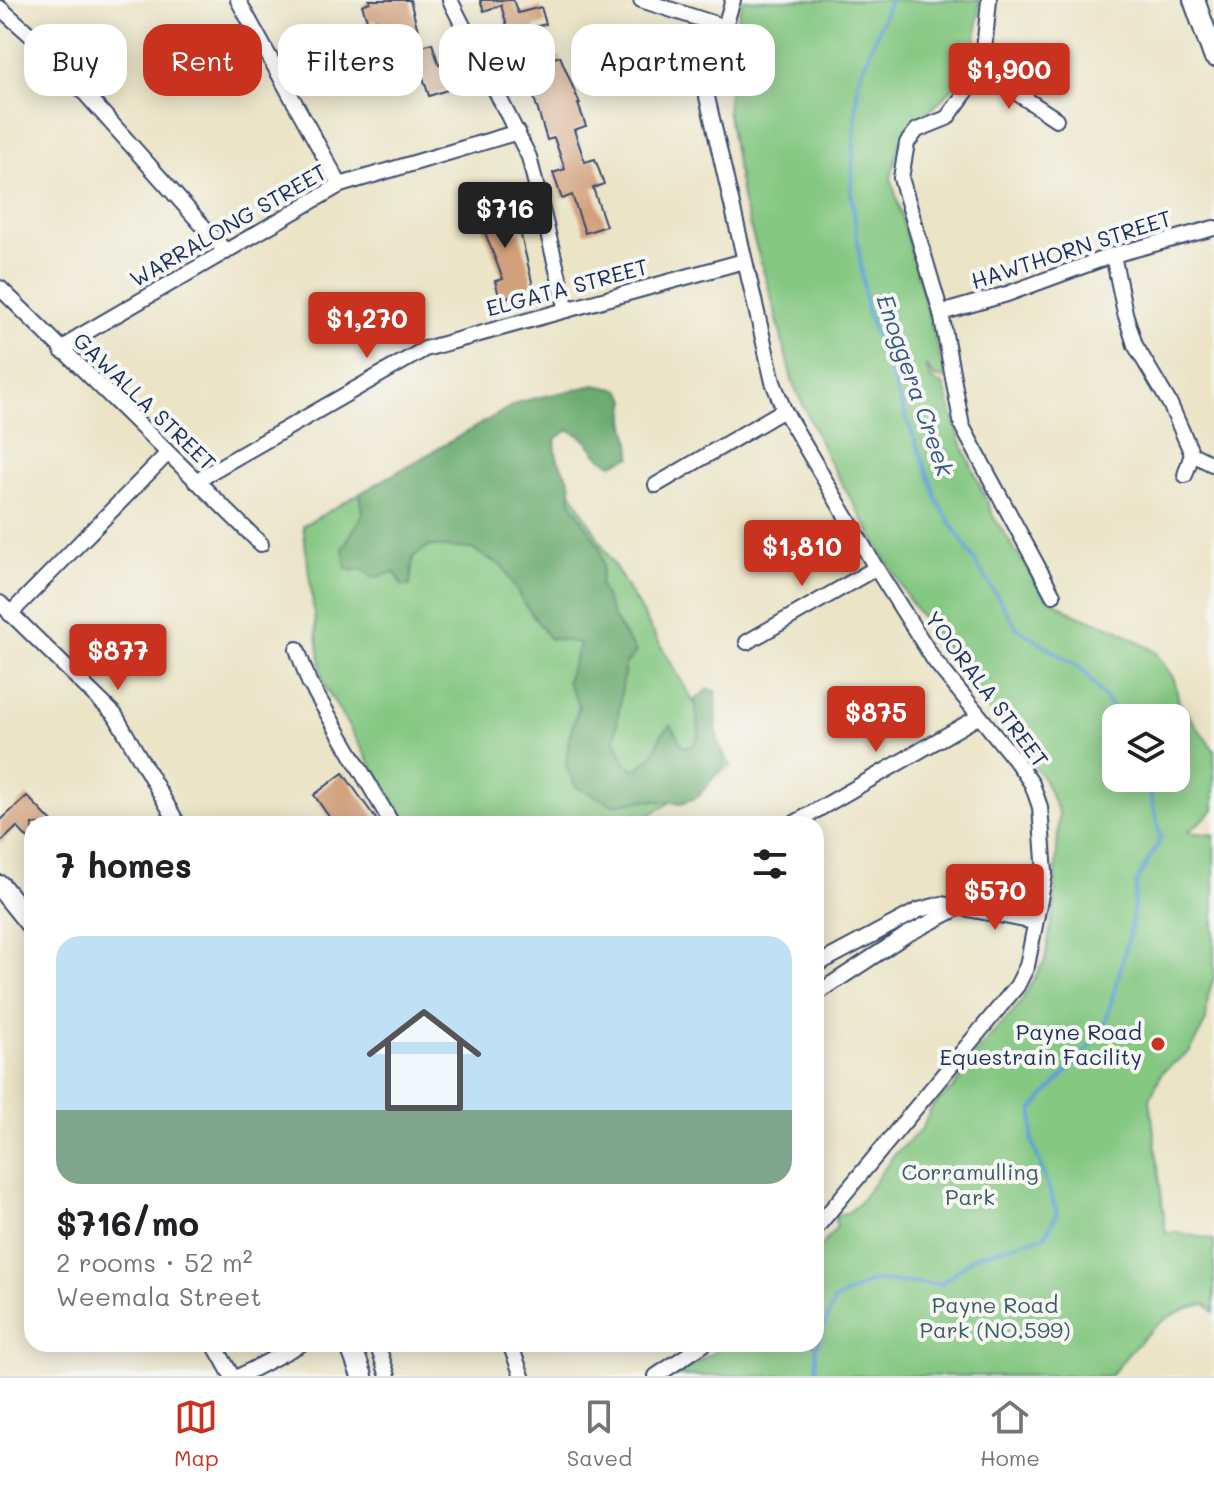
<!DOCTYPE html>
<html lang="en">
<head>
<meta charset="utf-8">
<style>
  body { margin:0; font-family:Mali,sans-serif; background:#f2f2f2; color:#202124; height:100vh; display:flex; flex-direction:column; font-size:30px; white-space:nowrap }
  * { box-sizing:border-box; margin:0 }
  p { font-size:26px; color:#757577 }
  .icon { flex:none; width:44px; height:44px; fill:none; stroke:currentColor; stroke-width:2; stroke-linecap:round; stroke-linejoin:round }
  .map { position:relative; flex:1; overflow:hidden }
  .sheet { position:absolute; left:24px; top:816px; width:800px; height:536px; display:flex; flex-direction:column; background:#fff; border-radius:24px; box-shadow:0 4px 20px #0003 }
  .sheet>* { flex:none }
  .guide { position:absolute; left:24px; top:24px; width:800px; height:72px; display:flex; gap:16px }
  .controls { position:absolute; left:1102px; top:704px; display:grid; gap:16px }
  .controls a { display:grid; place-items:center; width:88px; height:88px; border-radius:16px; background:#fff; box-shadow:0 4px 20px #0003; font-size:40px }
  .price { position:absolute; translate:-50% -68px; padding:0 18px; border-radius:8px; background:#c8321e; color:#fff; font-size:26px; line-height:52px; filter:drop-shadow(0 2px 4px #0008) }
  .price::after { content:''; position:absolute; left:50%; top:48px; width:24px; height:18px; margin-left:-12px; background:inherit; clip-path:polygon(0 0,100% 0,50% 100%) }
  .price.current { background:#222; color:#fff }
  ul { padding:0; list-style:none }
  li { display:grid; align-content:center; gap:16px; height:424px; padding:0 32px }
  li+li { border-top:2px solid #e0e0e0 }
  li span { display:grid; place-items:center; height:248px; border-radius:24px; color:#555 }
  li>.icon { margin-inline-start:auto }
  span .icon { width:144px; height:144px; fill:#fffc; stroke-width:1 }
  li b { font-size:34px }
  h2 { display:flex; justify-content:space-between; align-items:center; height:96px; padding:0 32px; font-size:34px }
  .chip { padding:0 28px; border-radius:24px; background:#fff; box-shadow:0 4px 20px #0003; font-size:28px; line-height:72px }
  .chip.current { background:#c8321e; color:#fff }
  .tab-bar { display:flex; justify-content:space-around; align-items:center; height:112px; border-top:2px solid #e0e0e0; background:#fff; font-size:22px; color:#757577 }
  .tab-bar a { display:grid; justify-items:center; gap:4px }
  .tab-bar .current { color:#c8321e }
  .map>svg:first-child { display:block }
</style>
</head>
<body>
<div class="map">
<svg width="1214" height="1376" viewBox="0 0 1214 1376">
  <rect width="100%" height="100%" fill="#f6f6f2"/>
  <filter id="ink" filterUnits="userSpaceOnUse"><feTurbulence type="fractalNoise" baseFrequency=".0125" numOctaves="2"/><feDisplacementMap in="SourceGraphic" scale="16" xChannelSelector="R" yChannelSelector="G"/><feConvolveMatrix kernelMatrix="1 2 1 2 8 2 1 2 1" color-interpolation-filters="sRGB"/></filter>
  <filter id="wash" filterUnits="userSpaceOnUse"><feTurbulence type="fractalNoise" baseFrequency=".006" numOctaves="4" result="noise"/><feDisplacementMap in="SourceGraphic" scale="32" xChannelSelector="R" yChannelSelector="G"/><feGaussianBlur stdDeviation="1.8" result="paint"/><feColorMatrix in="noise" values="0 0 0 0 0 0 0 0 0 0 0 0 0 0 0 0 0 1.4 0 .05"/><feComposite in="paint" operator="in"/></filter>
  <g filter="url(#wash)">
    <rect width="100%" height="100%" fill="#ebe4c6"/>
    <g fill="#85c882" stroke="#507c70" stroke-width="2" fill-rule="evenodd">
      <path d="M 743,0 L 980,0 L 974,56 L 959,82 L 900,141 L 891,178 L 946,379 L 934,377 L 925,364 L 932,381 L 943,385 L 945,390 L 961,442 L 993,516 L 1045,596 L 1075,614 L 1117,629 L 1155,652 L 1174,679 L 1179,702 L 1214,750 L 1214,810 L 1188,832 L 1214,835 L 1214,976 L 1208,997 L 1206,1021 L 1190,1051 L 1162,1072 L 1150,1099 L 1166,1234 L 1176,1232 L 1214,1240 L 1214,1312 L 1206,1304 C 1159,1311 1139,1342 1110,1376 L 675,1376 L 727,1344 L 816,1344 L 816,1252 L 837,1227 L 834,1216 L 849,1212 L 859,1203 L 894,1155 L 921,1130 L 932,1107 L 955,1086 L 977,1051 L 1019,1005 L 1045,960 L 1054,908 L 1059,813 L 1042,776 L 970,688 L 956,661 L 911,603 L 829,461 L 793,384 L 773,303 L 743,203 L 727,109 L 735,46 L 734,29 ZM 1116,718 L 1176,718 L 1176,778 L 1116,778 Z"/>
      <path d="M 519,402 L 731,766 L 634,824 L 406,824 L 323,683 L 303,526 Z"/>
    </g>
    <path fill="#6cac70" stroke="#446e67" stroke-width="2" d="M 595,385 L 620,390 L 627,400 C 620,425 632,432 631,457 L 612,464 C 588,454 595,440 569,430 L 555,439 C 556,444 555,449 556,453 C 559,471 576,477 570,499 L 600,548 L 603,565 L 600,585 L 614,619 L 636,652 L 625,665 L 615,740 L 624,761 L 636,770 L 654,754 L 662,733 L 671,725 L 683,747 L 693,746 L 699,734 L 695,700 L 708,689 L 716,691 C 717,703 715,721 717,732 C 718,744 723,753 724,765 L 698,797 L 682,803 L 644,800 L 614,805 L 576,787 L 566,766 L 569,737 L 579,706 L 567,681 L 580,643 L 549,638 L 521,599 L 503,567 L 472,549 L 429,546 L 413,557 L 410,586 L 402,586 L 395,572 L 373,578 L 363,569 L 352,571 L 346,568 L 343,548 L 363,513 L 360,494 L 519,402 Z"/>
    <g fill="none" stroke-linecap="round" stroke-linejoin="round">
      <g stroke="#60a0d3" stroke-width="4">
        <path d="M 890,0 L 858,81 L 851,190 L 867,312 L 939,504 L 1017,628 L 1083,670 L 1120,718"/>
        <path d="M 816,1376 L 816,1347 L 834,1301 L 872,1281 L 941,1284 L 975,1256 L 1045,1236 L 1057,1213 L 1032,1140 L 1033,1109 L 1103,1032 L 1130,933 L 1137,881 L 1161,838 L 1146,778"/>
      </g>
    </g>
    <g id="blocks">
      <g fill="#d2a07c">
        <path d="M 369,0 L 410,0 L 422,46 L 432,43 L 439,65 L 446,63 L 453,85 L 449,86 L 450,89 L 429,96 L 420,68 L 415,69 L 414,66 L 396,72 L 386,40 L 381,41 L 376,20 L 368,23 L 362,5 L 370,2 Z"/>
        <path d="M 480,0 L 513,0 L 518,13 L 541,7 L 546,24 L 534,27 L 546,61 L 560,56 L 580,104 L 578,104 L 586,126 L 574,130 L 585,162 L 595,159 L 604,184 L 593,188 L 606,226 L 585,233 L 572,195 L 562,199 L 553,173 L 565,169 L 554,138 L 547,140 L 532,91 L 516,55 L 511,57 L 506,45 L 512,43 L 501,5 L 484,11 Z"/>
        <path d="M 494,197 L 497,205 L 506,202 L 510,212 L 501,215 L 508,235 L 520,231 L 534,290 L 500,299 L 495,281 L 503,279 L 474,204 Z"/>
        <path d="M 343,773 L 376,819 L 370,824 L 334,824 L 314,795 Z"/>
        <path d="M 27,796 L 54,824 L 32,824 L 32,843 L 17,827 L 0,843 L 0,821 Z"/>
      </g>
    </g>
  </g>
  <g filter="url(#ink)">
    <use href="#blocks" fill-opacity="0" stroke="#3a4a6e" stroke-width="2"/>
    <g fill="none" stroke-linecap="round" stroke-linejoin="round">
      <defs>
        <g id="street">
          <path d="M 238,0 L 340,185"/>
          <path d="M 450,0 L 529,157 L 567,310"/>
          <path d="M 641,0 L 725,27"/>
          <path d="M 733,0 L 712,68 L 707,97 L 773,382 L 784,410 L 876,568 L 934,660 L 1016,761 L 1032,784 L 1040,807 L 1045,874 L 1027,966 L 1017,986 L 816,1228"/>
          <path d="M 989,0 L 982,70 L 947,118 L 917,130 L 907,143 L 901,178 L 941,313 L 962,426 L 1053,595"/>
          <path d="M 0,8 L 43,46 L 226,252"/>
          <path d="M 982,70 L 1056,119"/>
          <path d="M 1113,255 L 1125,313 L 1135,345 L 1170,404 L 1192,454 L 1212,464"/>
          <path d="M 0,288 L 261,544"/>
          <path d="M 941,313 L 1007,294 L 1113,255 L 1214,228"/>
          <path d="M 62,351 L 78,337 L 340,185 L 518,132"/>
          <path d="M 1185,475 L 1192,454"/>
          <path d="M 195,481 L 425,349 L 744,261"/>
          <path d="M 656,485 L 784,410"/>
          <path d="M 0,603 L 115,715 L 178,824"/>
          <path d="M 10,614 L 168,453"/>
          <path d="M 747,642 L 876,568"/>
          <path d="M 297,649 L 309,682 L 391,822 L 389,824"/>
          <path d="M 793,824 L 978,717"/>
          <path d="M 816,965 L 919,910 L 942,904 L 1035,922"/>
          <path d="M 816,994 L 906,935 L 958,908"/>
          <path d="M 214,1344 L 232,1376"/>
          <path d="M 377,1344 L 388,1376"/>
          <path d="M 510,1344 L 522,1376"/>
          <path d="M 240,1376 L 301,1344"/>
          <path d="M 656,1376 L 704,1344"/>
        </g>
        <g id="secondary">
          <path d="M 1194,0 L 1214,56"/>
          <path d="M 0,886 L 32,926"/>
          <path d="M 350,1344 L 362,1376"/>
        </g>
      </defs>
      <use href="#street" stroke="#3a4a6e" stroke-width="18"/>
      <use href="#secondary" stroke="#3a4a6e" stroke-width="24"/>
      <use href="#street" stroke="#fff" stroke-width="14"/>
      <use href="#secondary" stroke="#fff" stroke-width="20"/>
    </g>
  </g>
  <circle fill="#c8321e" stroke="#f6f6f2" stroke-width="3" cx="1158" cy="1044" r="8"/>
  <g text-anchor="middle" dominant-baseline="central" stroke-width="8" stroke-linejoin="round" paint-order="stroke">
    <g font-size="22" fill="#1b2f5e" stroke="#f6f6f2">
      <text transform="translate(228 225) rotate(-30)">WARRALONG STREET</text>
      <text transform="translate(1071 249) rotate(-18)">HAWTHORN STREET</text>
      <text transform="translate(567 287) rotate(-15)">ELGATA STREET</text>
      <text transform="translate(145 401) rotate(44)">GAWALLA STREET</text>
      <text transform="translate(987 689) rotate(53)">YOORALA STREET</text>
    </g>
    <g font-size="22" fill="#1b2f5e" stroke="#f6f6f2" text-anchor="end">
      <text x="1142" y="1031">Payne Road<tspan x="1142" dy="25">Equestrain Facility</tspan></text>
    </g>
    <g font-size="22" fill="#3b5d69" stroke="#f6f6f2">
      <text x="970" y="1171">Corramulling<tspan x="970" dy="25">Park</tspan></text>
      <text x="995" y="1304">Payne Road<tspan x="995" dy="25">Park (NO.599)</tspan></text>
    </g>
    <g font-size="24" font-style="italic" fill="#335787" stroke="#f6f6f2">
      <text transform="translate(916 385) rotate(71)">Enoggera Creek</text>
    </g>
  </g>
</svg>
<div class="controls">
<a><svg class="icon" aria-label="layers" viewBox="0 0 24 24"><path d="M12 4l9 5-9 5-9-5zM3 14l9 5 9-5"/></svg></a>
</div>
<b class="price" style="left:1009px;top:111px">$1,900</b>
<b class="price current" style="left:505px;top:250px">$716</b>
<b class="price" style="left:367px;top:360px">$1,270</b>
<b class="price" style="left:802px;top:588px">$1,810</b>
<b class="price" style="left:118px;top:692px">$877</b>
<b class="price" style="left:876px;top:754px">$875</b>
<b class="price" style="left:995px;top:932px">$570</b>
<div class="guide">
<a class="chip">Buy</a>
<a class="chip current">Rent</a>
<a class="chip">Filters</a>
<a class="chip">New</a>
<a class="chip">Apartment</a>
</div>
<section class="sheet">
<h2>7 homes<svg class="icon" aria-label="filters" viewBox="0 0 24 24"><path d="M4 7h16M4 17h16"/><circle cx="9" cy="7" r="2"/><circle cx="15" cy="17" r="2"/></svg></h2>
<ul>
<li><span style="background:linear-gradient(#bfe0f5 70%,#7fa58c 0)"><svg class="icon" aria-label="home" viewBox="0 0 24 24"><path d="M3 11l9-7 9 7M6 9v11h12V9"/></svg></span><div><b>$716/mo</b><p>2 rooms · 52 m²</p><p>Weemala Street</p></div></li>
</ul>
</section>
</div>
<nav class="tab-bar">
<a class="current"><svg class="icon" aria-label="map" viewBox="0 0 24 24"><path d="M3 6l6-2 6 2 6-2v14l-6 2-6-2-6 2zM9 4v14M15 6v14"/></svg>Map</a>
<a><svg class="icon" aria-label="saved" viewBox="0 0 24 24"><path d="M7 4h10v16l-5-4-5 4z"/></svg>Saved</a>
<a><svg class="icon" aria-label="home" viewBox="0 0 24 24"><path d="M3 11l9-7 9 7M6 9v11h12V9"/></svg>Home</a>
</nav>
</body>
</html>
